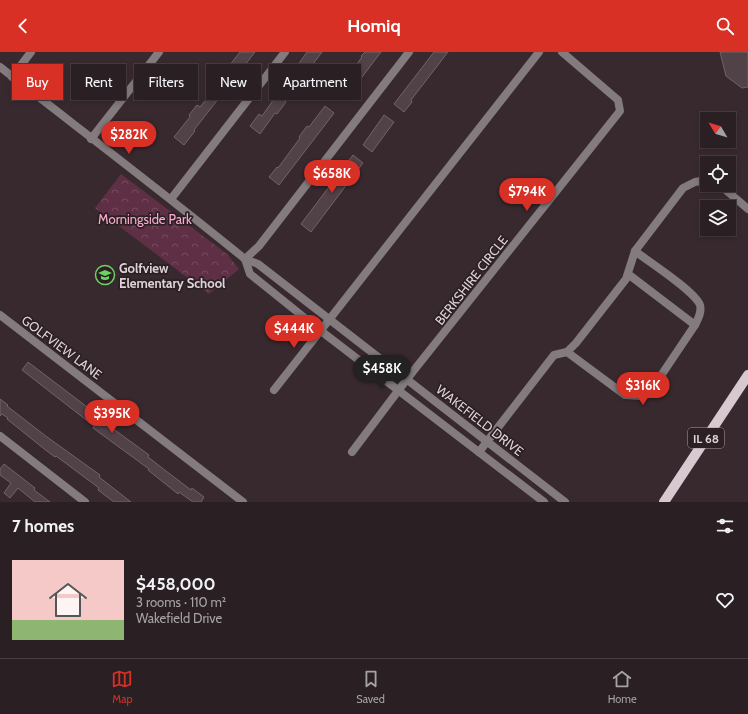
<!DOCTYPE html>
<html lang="en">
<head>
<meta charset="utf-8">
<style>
  body { margin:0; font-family:Cabin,sans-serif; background:#32272b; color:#f1f3f6; height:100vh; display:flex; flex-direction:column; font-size:15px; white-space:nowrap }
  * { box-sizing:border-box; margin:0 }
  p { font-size:13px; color:#a5a2a6 }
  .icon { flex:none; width:22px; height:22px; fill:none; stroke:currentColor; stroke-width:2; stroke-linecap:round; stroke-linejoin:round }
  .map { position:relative; height:450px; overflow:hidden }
  .sheet { display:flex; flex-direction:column; background:#2a1f23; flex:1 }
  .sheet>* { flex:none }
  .top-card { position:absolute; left:12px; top:12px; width:400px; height:36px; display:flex; gap:8px }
  .needle { width:26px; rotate:308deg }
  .fabs { position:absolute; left:700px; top:60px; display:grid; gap:8px }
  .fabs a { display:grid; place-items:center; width:36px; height:36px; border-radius:0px; background:#2a1f23; box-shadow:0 2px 6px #0003,0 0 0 1px #463d41; font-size:20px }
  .price { position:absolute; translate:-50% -34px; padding:0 9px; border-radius:14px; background:#d93025; color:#fff; font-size:13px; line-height:26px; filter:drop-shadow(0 1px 2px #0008) }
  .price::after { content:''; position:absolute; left:50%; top:24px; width:12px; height:9px; margin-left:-6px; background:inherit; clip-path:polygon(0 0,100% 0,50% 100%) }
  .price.active { background:#222; color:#fff }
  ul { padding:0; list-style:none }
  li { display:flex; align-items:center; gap:12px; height:100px; padding:0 12px }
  li span { display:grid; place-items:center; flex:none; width:112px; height:80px; border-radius:0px; color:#555 }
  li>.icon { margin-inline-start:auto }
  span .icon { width:48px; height:48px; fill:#fffc; stroke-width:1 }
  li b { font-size:17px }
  h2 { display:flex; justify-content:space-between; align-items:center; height:48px; padding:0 12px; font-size:17px }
  .pill { padding:0 14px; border-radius:0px; background:#2a1f23; box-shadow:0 2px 6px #0003,0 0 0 1px #463d41; font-size:14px; line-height:36px }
  .pill.active { background:#d93025; color:#fff }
  header { display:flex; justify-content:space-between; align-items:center; height:52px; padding:0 12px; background:#d93025; color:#fff; font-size:18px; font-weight:700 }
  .tab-bar { display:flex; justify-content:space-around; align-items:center; height:56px; border-top:1px solid #463d41; background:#2a1f23; font-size:11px; color:#a5a2a6 }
  .tab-bar a { display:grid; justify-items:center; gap:2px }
  .tab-bar .active { color:#d93025 }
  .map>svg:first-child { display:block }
</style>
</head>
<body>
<header><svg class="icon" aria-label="back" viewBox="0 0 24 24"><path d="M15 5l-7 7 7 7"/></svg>Homiq<svg class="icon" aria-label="search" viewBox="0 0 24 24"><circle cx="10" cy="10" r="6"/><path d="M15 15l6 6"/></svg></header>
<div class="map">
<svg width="748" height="450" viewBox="0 0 748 450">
  <defs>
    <pattern id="park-crowns" width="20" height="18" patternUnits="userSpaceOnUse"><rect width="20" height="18" fill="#5e2f45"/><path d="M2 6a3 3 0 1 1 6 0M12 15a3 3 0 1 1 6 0" fill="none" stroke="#754c5f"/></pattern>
  </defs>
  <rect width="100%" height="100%" fill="#38292f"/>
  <path fill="url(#park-crowns)" d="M 121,122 L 227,202 L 239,217 L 209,242 L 95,156 Z"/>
  <g fill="#514248" stroke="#736269">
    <path d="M 240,0 L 255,0 L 194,78 L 195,79 L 184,93 L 174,85 L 190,65 L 189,63 L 197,53 L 200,55 L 210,43 L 208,41 Z"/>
    <path d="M 307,0 L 322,0 L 285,49 L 286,50 L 277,62 L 275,61 L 260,82 L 250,74 L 259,62 L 262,64 Z"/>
    <path d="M 365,0 L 381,0 L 356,33 L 347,26 L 362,5 L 361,4 Z"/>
    <path d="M 434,0 L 448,0 L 411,48 L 412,50 L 404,60 L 394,52 Z"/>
    <path d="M 720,0 L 748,0 L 748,35 L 742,36 L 726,24 Z"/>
    <path d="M 325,54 L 334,61 L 279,133 L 269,125 L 277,115 L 278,116 L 300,86 L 299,85 L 307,74 L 309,75 Z"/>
    <path d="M 384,63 L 394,70 L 372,100 L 363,93 Z"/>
    <path d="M 353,103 L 363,111 L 311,180 L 301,172 Z"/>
    <path d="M 28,310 L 95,361 L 93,362 L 149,403 L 148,405 L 166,419 L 191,438 L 192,436 L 204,445 L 201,450 L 193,450 L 179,440 L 178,442 L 148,418 L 149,417 L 93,376 L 94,374 L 22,318 Z"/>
    <path d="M 0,347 L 8,353 L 7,354 L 47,385 L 100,423 L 99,425 L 131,450 L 114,450 L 98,438 L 99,436 L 56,404 L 55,405 L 43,396 L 7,367 L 8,366 L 2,362 L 0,364 Z"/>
    <path d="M 4,412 L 35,436 L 34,438 L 50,450 L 35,450 L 18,436 L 10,446 L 4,441 L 11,431 L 0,423 L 0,417 Z"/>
  </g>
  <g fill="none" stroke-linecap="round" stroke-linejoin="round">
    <g stroke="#837b7e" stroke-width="8">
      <path d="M 0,15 C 82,79 164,141 245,207 L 258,212 L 565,450"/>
      <path d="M 12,25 L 31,0"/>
      <path d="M 91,87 L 159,0"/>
      <path d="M 720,133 L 748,157"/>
      <path d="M 171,147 L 285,0"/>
      <path d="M 245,207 L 250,222 L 321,279 L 544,450"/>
      <path d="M 245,207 L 259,194 L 409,0"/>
      <path d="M 628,222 L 695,273 C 698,267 702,260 700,253 C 695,239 649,210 635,199"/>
      <path d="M 0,263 L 243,450"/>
      <path d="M 567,300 L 625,343 L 641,344 L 652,337 L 695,273"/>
      <path d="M 274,338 L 539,0"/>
      <path d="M 0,384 L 85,450"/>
      <path d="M 352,400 L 407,327 L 620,59 L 618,48 L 562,0"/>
      <path d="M 479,400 L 554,303 L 567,300 L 576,291 L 626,227 L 635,199 L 683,136 L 695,130 L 707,128"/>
    </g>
    <path stroke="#d8c8cf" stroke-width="10" d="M 664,450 L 748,323"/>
  </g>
  <defs>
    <symbol id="school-ring" viewBox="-11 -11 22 22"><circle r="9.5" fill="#2d2025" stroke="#6cd362" stroke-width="1.5"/><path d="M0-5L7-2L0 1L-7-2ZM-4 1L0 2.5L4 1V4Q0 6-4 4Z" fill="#6cd362"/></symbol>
  </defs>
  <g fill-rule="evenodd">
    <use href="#school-ring" x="94" y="212" width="22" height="22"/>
  </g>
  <g text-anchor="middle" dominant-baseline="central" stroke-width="3.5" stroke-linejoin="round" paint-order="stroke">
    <rect fill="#2d2025" stroke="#a89da2" stroke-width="1" x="688" y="376" width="36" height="20" rx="3"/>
    <g font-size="12" font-weight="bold" fill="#ddd3d7">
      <text x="706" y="386">IL 68</text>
    </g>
    <g font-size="13" fill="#f9abcd" stroke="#2d2025">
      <text x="145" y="167">Morningside Park</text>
    </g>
    <g font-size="13" font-weight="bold" fill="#ddd3d7" stroke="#2d2025" text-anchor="start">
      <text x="119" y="216">Golfview<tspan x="119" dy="15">Elementary School</tspan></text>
    </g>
    <g font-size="13" fill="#ddd3d7" stroke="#2d2025">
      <text transform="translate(471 228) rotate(-52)">BERKSHIRE CIRCLE</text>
      <text transform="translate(62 295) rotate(37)">GOLFVIEW LANE</text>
      <text transform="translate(480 368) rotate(38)">WAKEFIELD DRIVE</text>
    </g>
  </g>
</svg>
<div class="fabs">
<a><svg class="needle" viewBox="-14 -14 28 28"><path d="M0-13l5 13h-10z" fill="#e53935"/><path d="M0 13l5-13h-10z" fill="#a5a2a6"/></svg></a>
<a><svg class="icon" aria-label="locate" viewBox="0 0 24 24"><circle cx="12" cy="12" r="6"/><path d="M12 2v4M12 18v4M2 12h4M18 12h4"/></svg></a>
<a><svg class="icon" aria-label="layers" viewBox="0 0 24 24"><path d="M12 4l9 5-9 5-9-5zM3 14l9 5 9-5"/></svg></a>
</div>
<b class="price" style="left:129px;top:103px">$282K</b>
<b class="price" style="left:332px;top:142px">$658K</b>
<b class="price" style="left:527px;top:160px">$794K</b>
<b class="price" style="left:294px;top:297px">$444K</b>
<b class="price active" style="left:382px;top:337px">$458K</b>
<b class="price" style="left:643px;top:354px">$316K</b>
<b class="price" style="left:112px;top:382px">$395K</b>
<div class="top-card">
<a class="pill active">Buy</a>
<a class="pill">Rent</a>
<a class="pill">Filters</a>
<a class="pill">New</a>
<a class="pill">Apartment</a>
</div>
</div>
<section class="sheet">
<h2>7 homes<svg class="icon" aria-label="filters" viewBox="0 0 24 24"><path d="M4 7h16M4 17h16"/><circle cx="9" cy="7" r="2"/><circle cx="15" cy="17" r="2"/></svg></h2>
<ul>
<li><span style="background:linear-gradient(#f6c9c9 75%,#8fb573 0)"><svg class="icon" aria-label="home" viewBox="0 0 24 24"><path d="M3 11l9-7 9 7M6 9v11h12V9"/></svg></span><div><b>$458,000</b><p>3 rooms · 110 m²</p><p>Wakefield Drive</p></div><svg class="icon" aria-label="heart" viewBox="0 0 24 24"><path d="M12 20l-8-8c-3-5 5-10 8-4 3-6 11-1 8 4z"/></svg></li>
</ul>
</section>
<nav class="tab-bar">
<a class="active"><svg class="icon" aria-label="map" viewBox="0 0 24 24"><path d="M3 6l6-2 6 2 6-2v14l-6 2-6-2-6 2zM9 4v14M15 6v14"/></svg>Map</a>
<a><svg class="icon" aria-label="saved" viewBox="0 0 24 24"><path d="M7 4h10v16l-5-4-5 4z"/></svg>Saved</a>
<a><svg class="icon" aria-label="home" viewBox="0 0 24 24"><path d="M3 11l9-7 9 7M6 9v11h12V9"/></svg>Home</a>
</nav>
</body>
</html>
